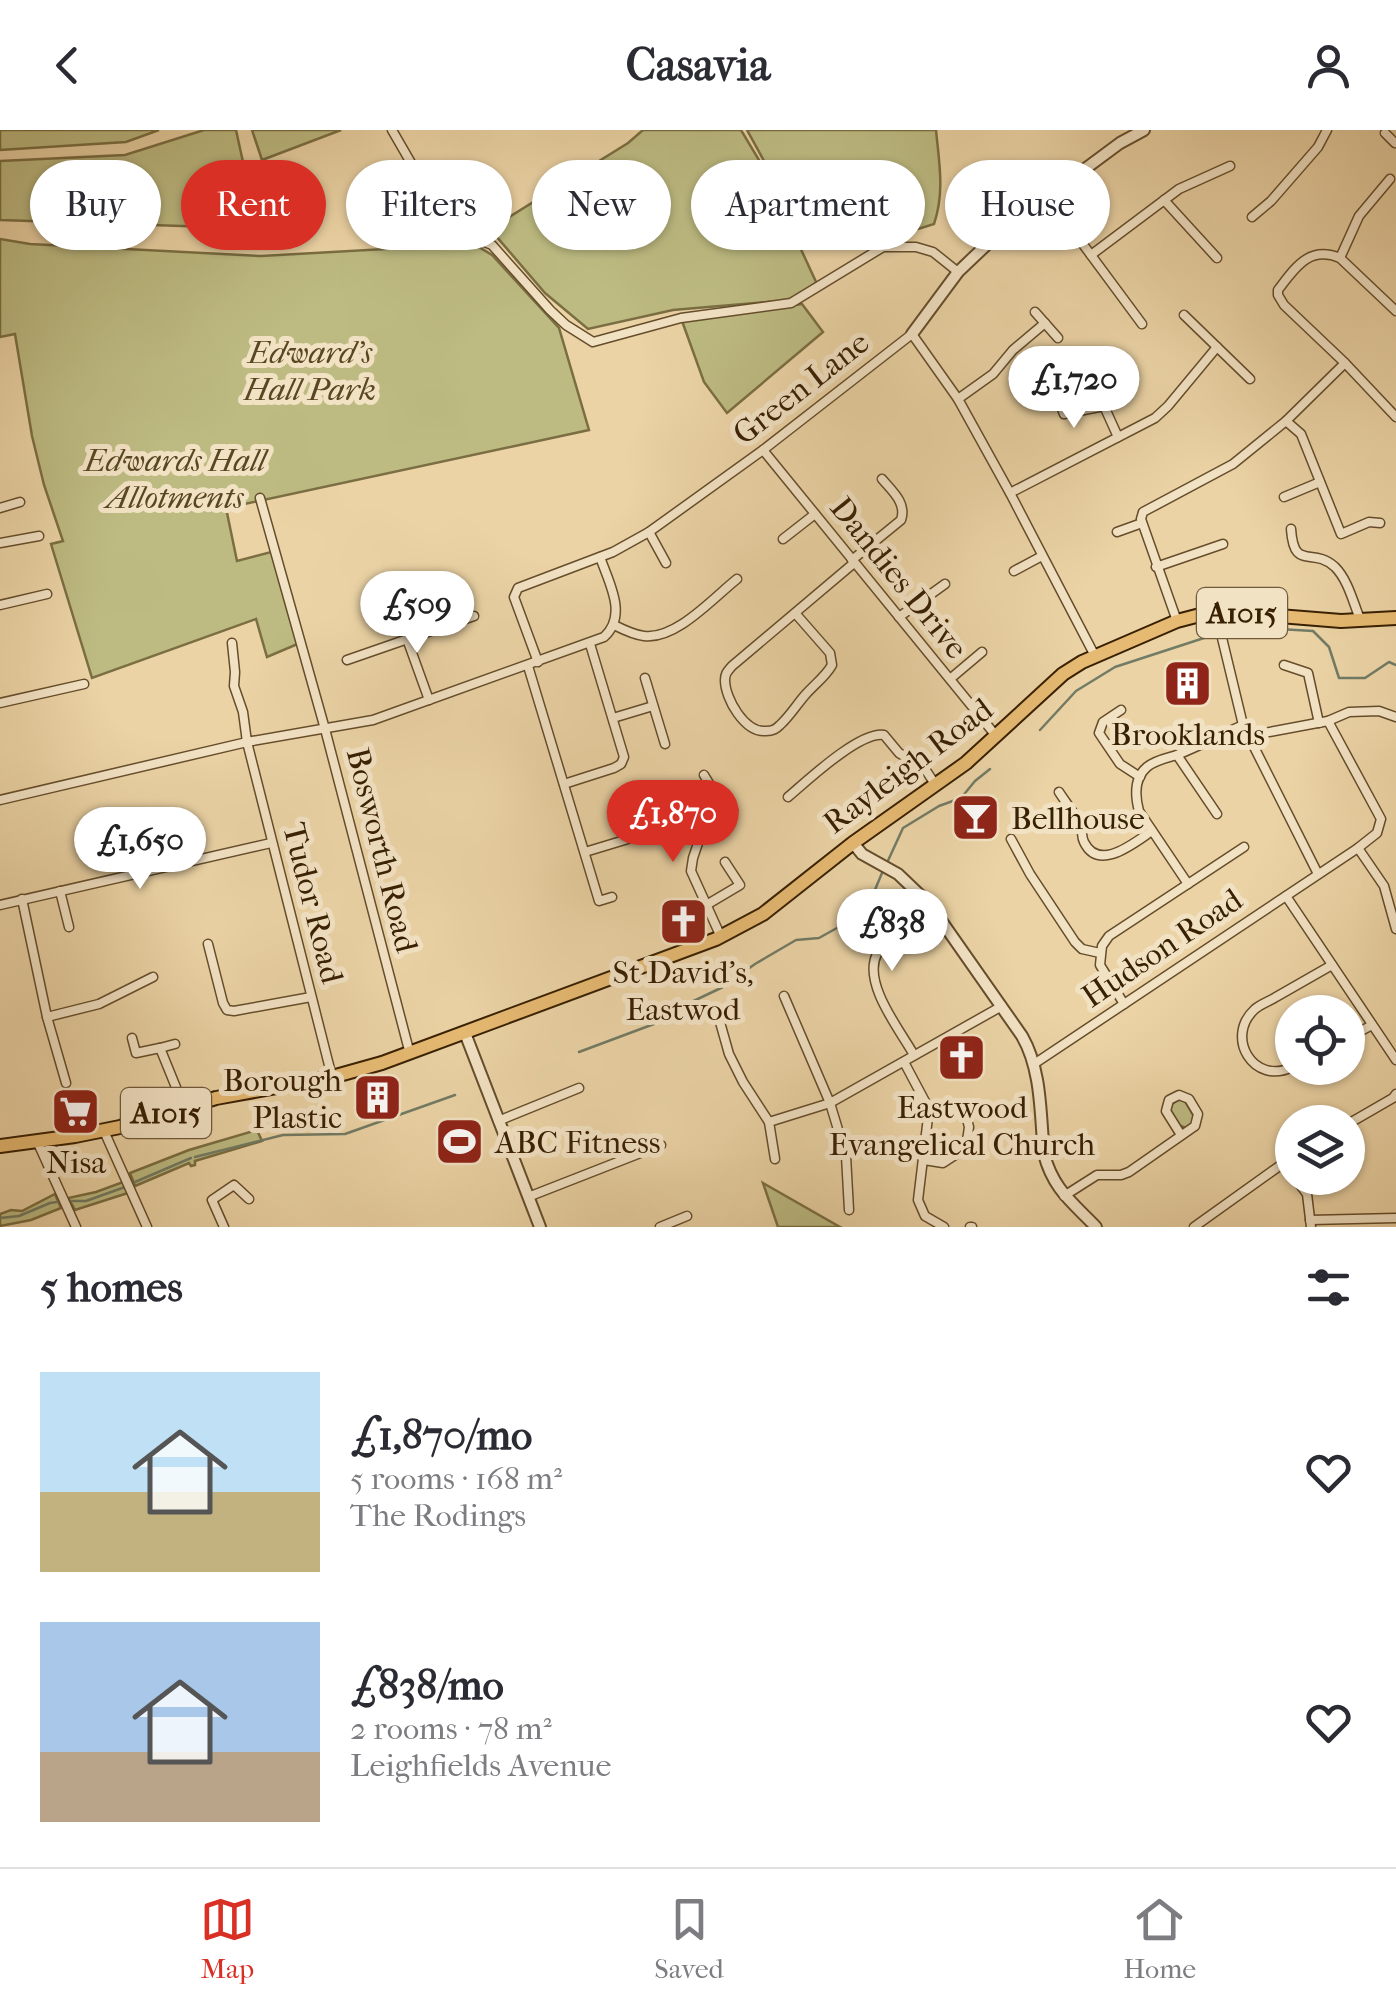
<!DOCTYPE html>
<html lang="en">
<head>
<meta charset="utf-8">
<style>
  body { margin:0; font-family:"IM FELL French Canon",serif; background:#f7f7f7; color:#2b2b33; height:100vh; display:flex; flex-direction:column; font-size:38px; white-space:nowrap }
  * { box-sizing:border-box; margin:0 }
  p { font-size:32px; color:#7c7c81 }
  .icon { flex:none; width:55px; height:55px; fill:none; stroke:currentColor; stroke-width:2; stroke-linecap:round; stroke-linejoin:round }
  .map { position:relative; height:1097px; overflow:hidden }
  .panel { display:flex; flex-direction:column; background:#fff; flex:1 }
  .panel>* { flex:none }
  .guide { position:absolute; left:30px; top:30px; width:1338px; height:90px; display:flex; gap:20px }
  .buttons { position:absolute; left:1275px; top:865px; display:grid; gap:20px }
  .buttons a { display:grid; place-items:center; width:90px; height:90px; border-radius:50%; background:#fff; box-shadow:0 2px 8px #0004; font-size:50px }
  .price { position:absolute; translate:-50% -85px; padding:0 22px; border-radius:35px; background:#fff; color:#222; font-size:32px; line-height:65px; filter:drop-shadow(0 2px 5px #0008) }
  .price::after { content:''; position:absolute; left:50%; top:60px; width:30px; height:22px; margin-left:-15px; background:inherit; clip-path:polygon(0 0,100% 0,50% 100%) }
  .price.active { background:#d93025; color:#fff }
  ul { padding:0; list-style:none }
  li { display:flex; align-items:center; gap:30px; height:250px; padding:0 40px }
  li span { display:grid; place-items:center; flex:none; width:280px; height:200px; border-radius:0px; color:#555 }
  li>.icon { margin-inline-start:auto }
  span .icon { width:120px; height:120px; fill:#fffc; stroke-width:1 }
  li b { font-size:42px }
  h2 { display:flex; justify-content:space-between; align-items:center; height:120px; padding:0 40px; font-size:42px }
  .tag { padding:0 35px; border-radius:45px; background:#fff; box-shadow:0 2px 8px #0004; font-size:35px; line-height:90px }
  .tag.active { background:#d93025; color:#fff }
  header { display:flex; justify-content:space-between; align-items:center; height:130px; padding:0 40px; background:#fff; font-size:45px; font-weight:700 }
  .tab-bar { display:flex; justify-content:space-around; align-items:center; height:140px; border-top:2px solid #e1e1e2; background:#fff; font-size:28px; color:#7c7c81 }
  .tab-bar a { display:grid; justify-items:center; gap:5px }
  .tab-bar .active { color:#d93025 }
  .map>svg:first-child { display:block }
</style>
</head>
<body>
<header><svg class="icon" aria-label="back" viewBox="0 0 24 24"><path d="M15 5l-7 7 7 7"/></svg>Casavia<svg class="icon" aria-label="person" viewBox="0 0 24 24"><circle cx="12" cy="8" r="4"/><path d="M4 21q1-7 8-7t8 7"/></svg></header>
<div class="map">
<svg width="1396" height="1097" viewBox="0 0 1396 1097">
  <rect width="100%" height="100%" fill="#ebd3a5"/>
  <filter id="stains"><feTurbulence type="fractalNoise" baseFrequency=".002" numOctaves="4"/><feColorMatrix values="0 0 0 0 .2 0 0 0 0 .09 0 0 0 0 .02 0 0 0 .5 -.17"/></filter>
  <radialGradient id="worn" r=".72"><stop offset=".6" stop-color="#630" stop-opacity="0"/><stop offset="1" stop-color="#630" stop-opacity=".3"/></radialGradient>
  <g fill="#bdbb82" stroke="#7a6e42" stroke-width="2.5">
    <path d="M 0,0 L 159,0 L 126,12 L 0,20 Z"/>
    <path d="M 204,0 L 236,0 L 255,87 L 242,98 L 0,90 L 0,31 L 125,25 Z"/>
    <path d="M 252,0 L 341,0 L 262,30 Z"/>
    <path d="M 643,0 L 741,0 L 762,35 L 817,154 L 790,170 L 673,180 L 588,199 L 545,163 L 490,99 L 628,13 Z"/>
    <path d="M 747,0 L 936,0 C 939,32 945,62 934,94 L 918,99 L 898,61 L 839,89 L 818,52 L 785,69 Z"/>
    <path d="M 0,109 L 30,114 L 261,126 L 474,114 L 492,125 L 559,198 L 589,300 L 226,378 L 237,431 L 275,421 L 300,513 L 267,527 L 256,489 L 92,548 L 51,414 L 63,411 L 44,355 L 32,306 L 15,204 L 0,207 Z"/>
    <path d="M 802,174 L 823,202 L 727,283 L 704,252 L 682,191 Z"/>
    <path d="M 680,784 L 689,807 L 671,813 L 663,791 Z"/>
    <path d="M 1179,969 L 1185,971 L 1195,988 L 1193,994 L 1186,998 L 1178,995 L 1170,981 L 1172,974 Z"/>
    <path d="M 257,1000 L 262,1011 L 195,1031 L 195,1035 L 191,1036 L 189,1033 L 135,1056 L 130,1043 L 189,1020 Z"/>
    <path d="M 123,1052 L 128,1063 L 75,1080 L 68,1068 L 96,1062 Z"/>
    <path d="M 763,1053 L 840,1097 L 778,1097 Z"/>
    <path d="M 55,1064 L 61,1078 L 31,1090 L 0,1096 L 0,1084 L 11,1080 L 22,1081 Z"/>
  </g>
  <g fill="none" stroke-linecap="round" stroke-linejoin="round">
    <g stroke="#727b65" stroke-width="2.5">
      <path d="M 1040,600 L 1076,561 L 1115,537 L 1204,508 L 1247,497 L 1313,501 L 1329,517 L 1339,548 L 1365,548 L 1389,532 L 1396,535"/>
      <path d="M 886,735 L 903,698 L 939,676 L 961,668 L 975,651 L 990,639"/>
      <path d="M 579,922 L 662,891 L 683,876 L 723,857 L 755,834 L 796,810 L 819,808 L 853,789 L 869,774 L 882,743"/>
      <path d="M 195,1027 L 283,1005 L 345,1004 L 455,965"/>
      <path d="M 135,1052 L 191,1028"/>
      <path d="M 71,1071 L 86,1071 L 125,1057"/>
      <path d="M 0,1088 L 19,1086 L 50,1073 L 57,1072"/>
    </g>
    <defs>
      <g id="minor">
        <path d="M 392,0 L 433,71 L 454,100 L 492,115 L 550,180 L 566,195 L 593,212 L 681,188 L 791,173 L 883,117 L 916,117 L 933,122 L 958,142"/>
        <path d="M 1385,3 L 1395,13"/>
        <path d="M 1048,67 L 1142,194"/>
        <path d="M 1164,70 L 1217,128"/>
        <path d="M 1252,87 L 1271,71 L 1318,17 L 1327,0"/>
        <path d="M 1091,125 L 1179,59 L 1230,36"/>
        <path d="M 1340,128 L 1359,86 L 1390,49"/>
        <path d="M 1396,181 L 1340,128 C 1309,115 1295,138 1278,160 L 1278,165 L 1284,175 L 1345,233 L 1396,287"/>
        <path d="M 1035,182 L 1058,208"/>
        <path d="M 1184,185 L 1250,249"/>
        <path d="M 958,269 L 993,244 L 1013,220 L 1045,193"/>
        <path d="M 1061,276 L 1064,284 L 1104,276 L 1118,307"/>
        <path d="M 1104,276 L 1117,264 L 1117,253"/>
        <path d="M 1286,291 L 1301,304 L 1341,404 L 1369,392 L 1380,393"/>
        <path d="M 763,320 L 997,607"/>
        <path d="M 1010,363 L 1155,288 L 1168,276 L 1217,217"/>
        <path d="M 1284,367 L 1320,352"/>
        <path d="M 260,368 L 325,599 L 410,924"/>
        <path d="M 0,378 L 20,372"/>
        <path d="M 1291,399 C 1294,442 1312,416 1335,437 C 1348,450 1353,472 1360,489"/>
        <path d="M 649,402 L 666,433"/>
        <path d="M 1117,402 L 1142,393"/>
        <path d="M 783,409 L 815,384"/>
        <path d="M 0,413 L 39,406"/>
        <path d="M 852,430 L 901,390 C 907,373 892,361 882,349"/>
        <path d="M 1156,437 L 1223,414"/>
        <path d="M 1014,441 L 1042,426"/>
        <path d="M 0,475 L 47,464"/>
        <path d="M 795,483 L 830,523 L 832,535 C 826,546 815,554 806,564 C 797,574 790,586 780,595 C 776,599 773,601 766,601 C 745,603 725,569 725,550 C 725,543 728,541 732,536 L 854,433"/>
        <path d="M 1216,483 L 1243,595 L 1318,744"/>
        <path d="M 899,487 L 945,454"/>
        <path d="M 1177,491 L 1141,389 L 1143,382 L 1233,334 L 1286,291 L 1345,233"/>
        <path d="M 614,495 C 624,500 634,505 644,506 C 676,510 713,468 737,449"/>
        <path d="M 407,509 L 429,570"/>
        <path d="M 232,513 L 235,542 L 234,556 L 243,582 L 247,612 L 373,590 L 604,507 C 628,485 609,453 600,427"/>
        <path d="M 347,530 L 474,486"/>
        <path d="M 538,532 L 514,467 L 518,458 L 613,422 L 649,402 L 763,320 L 912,204 L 958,269 L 1010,363 L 1095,526"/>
        <path d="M 1284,535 L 1308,543 L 1319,593"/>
        <path d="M 528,536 L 599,771 L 612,767"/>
        <path d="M 645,548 L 665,614"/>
        <path d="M 950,549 L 982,522"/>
        <path d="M 0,573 L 84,554"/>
        <path d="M 1121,580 L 1103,592 L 1099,603 L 1120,634 L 1140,647"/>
        <path d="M 613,588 L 653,576"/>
        <path d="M 1248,606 L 1328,591 L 1349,582 L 1379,581 L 1396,587"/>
        <path d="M 1177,625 L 1217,684"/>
        <path d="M 704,645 L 715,663 L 693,728 L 691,741 L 721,807"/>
        <path d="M 564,654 L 614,638 L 621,634 L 624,627 L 590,514"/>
        <path d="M 1059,662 C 1066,673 1076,685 1081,696 C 1083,703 1081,706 1084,712 C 1099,743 1135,712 1152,701"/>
        <path d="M 788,667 C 808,650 860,601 884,605 L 899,623 L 925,639 L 935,654"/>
        <path d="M 0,670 L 247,612 L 332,947"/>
        <path d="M 678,671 L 709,681"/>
        <path d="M 712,673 L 733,680"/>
        <path d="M 1011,709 L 1030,744 L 1075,812 L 1082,819 L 1100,823"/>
        <path d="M 1358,718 L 1384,756 L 1396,799"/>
        <path d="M 585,722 L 628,709"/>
        <path d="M 1188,754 L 1139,681 C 1135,666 1134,648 1147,637 C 1155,630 1167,628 1177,625 C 1199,616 1221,605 1243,595"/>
        <path d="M 60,761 L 69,797"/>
        <path d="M 1286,766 L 1396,930"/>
        <path d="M 22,769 L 47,887 L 66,953"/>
        <path d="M 708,774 L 740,755 L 725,732"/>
        <path d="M 0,775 L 271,713"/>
        <path d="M 208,814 L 223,873 L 227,880 L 234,881 L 311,867"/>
        <path d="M 784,866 L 830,973 L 846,1026 L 849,1080"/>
        <path d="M 1124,874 L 1100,835 L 1102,816 L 1109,806 L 1244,717"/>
        <path d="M 716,878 L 729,924 L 743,952 L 769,992 L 830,973 L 1002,876"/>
        <path d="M 47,887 L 99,874 L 153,847"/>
        <path d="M 132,908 L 136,923 L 160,918 L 184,977"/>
        <path d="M 1348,908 L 1372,895"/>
        <path d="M 160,918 L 175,914"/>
        <path d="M 914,925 C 900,900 862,853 877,824 C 887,804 907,783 920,765"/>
        <path d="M 904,932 L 929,979 L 918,1070 L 925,1086 L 944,1097"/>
        <path d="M 1034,934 L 1358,718 L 1377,703 L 1381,689 L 1328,591"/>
        <path d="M 1292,937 C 1254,956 1224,907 1255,879 C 1261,874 1270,871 1276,867 C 1295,856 1313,846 1332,835"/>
        <path d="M 498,991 L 579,958"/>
        <path d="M 769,992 L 775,1029"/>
        <path d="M 1348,994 L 1393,968 L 1396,964"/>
        <path d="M 104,1001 L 147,1097"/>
        <path d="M 37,1011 L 76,1097"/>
        <path d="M 924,1030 L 943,1033 L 966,1018 L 969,997 L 964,977"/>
        <path d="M 1295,1048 L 1307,1064 L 1311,1097"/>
        <path d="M 1064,1066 L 1097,1045 L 1121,1045 L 1129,1042 L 1195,996 L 1198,984 L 1189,969 L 1179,965 L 1169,970 L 1166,981 L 1181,1005"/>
        <path d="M 528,1067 L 661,1015"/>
        <path d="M 1310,1090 L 1396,1088"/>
        <path d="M 224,1097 L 212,1070 L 234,1055 L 249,1069"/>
        <path d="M 660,1097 L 687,1086"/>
        <path d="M 970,1097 L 972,1097"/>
        <path d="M 1194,1097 L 1292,1027"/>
      </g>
      <g id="tertiary">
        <path d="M 912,204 L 958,142 L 1000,102 L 1120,13 L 1144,0"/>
        <path d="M 853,713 L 862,724 L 898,744 L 920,765 L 940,789 L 1022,906 C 1042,941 1040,984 1044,1024 C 1053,1059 1072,1072 1096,1097"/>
        <path d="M 465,903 L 540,1097"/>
      </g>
      <path id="primary" d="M 0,1016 L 75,1006 L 120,997 L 216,968 L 332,947 L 382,933 L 716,809 L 763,784 L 853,713 L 966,633 L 1063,544 L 1082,532 L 1177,491 L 1200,485 L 1229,482 L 1341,491 L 1396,488"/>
    </defs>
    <use href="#minor" stroke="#654d2b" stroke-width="11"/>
    <use href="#tertiary" stroke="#654d2b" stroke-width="14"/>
    <use href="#primary" stroke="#382002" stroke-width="16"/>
    <use href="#minor" stroke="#f2e2c4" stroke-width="8"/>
    <use href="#tertiary" stroke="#f2e2c4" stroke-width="10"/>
    <use href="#primary" stroke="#e6ba72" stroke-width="12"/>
  </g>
  <defs>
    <symbol id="building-square" viewBox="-11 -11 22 22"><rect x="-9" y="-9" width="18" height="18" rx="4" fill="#8f2418" stroke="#f2e2c4"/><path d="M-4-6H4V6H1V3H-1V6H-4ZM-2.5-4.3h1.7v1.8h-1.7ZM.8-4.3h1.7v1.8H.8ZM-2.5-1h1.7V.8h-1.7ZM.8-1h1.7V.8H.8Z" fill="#fff"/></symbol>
    <symbol id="bar-square" viewBox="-11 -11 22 22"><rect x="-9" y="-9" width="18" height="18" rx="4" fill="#8f2418" stroke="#f2e2c4"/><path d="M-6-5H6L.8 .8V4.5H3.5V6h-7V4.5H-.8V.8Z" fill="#fff"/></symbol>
    <symbol id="church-square" viewBox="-11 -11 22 22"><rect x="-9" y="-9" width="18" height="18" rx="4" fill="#8f2418" stroke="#f2e2c4"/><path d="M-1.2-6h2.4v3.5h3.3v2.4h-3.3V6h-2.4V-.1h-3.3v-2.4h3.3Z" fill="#fff"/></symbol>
    <symbol id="supermarket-square" viewBox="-11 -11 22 22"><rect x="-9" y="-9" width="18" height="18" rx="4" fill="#8f2418" stroke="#f2e2c4"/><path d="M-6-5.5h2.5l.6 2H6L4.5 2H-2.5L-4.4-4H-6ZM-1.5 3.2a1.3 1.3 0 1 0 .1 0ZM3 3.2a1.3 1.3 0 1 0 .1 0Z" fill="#fff"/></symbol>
    <symbol id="stadium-square" viewBox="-11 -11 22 22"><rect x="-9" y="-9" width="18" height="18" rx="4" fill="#8f2418" stroke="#f2e2c4"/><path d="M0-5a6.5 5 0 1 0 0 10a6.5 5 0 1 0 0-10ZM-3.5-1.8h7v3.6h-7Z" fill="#fff"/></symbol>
  </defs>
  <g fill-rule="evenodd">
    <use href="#building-square" x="1160" y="526" width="55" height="55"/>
    <use href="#bar-square" x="948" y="660" width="55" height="55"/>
    <use href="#church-square" x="656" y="764" width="55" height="55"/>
    <use href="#church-square" x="934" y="900" width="55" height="55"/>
    <use href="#building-square" x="350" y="940" width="55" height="55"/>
    <use href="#supermarket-square" x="48" y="954" width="55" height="55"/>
    <use href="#stadium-square" x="432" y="984" width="55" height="55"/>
  </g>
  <g text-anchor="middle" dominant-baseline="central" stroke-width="10" stroke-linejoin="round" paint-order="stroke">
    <g fill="#f2e2c4" stroke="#705a3c" stroke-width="2.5">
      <rect x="1197" y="458" width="90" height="50" rx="8"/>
      <rect x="121" y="958" width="90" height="50" rx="8"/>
    </g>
    <g font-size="30" font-weight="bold" fill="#382002">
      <text x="1242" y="483">A1015</text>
      <text x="166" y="983">A1015</text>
    </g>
    <g font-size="32" font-style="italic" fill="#594722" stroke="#f2e2c4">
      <text x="310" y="222">Edward's<tspan x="310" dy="37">Hall Park</tspan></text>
      <text x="175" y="330">Edwards Hall<tspan x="175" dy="37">Allotments</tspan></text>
    </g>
    <g font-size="32" fill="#382002" stroke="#f2e2c4">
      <text transform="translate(801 258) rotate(-38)">Green Lane</text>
      <text transform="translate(899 448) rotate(51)">Dandies Drive</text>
      <text transform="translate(908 636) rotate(-37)">Rayleigh Road</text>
      <text transform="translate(382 720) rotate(76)">Bosworth Road</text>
      <text transform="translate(313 773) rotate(76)">Tudor Road</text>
      <text transform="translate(1162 818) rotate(-34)">Hudson Road</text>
    </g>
    <g font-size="32" fill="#382002" stroke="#f2e2c4">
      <text x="1188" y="604">Brooklands</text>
      <text x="1011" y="688" text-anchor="start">Bellhouse</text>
      <text x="683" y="842">St David's,<tspan x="683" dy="37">Eastwod</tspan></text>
      <text x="342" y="950" text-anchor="end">Borough<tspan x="342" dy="37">Plastic</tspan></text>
      <text x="962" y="977">Eastwood<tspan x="962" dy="37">Evangelical Church</tspan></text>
      <text x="495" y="1012" text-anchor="start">ABC Fitness</text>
      <text x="76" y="1032">Nisa</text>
    </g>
  </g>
  <rect width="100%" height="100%" filter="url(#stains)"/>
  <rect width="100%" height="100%" fill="url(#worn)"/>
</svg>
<div class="buttons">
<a><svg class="icon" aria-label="locate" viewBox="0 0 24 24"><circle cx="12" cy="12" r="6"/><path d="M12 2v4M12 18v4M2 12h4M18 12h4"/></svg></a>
<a><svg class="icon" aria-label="layers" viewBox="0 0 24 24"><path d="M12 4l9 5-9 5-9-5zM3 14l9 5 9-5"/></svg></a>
</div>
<b class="price" style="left:1074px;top:301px">£1,720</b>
<b class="price" style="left:417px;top:526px">£509</b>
<b class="price active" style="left:673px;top:735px">£1,870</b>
<b class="price" style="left:140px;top:762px">£1,650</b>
<b class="price" style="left:892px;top:844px">£838</b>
<div class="guide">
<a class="tag">Buy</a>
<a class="tag active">Rent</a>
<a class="tag">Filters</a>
<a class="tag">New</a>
<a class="tag">Apartment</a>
<a class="tag">House</a>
</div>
</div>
<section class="panel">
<h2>5 homes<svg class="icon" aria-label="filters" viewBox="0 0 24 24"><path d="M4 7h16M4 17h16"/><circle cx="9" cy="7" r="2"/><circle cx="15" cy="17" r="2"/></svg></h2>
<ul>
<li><span style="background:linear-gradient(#bfe0f5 60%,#c2b280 0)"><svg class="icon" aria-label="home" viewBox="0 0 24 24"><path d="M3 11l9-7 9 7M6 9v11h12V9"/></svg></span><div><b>£1,870/mo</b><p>5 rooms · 168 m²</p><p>The Rodings</p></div><svg class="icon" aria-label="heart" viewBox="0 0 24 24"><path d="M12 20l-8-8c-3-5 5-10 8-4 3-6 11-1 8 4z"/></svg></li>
<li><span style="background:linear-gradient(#a9c7e8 65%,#b9a48a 0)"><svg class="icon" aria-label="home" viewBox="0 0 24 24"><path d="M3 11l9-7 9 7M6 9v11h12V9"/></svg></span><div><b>£838/mo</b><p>2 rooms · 78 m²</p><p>Leighfields Avenue</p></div><svg class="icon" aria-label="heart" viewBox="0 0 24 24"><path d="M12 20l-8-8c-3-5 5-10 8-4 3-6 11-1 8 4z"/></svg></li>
</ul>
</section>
<nav class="tab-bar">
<a class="active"><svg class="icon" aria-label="map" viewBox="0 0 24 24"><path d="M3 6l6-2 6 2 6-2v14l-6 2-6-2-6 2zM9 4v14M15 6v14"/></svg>Map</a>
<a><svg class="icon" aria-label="saved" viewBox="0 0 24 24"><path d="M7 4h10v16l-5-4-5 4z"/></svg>Saved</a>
<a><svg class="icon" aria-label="home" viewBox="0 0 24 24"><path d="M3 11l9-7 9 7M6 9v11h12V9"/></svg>Home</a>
</nav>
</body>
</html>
